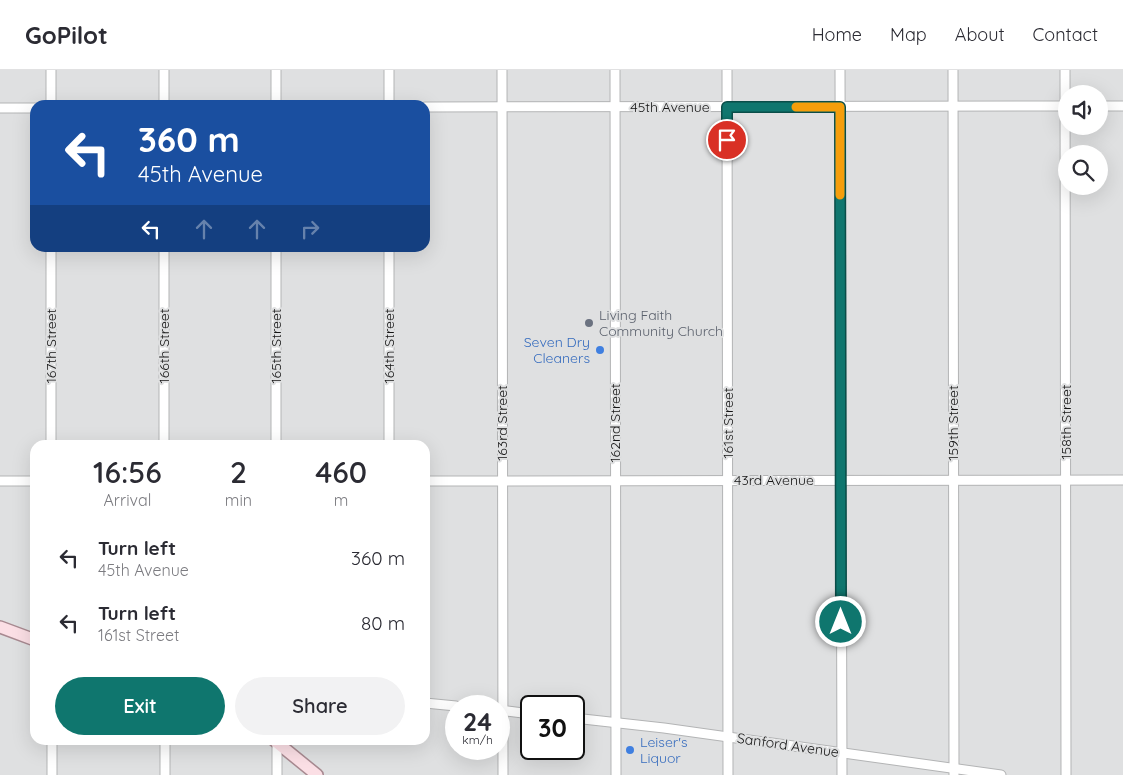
<!DOCTYPE html>
<style>
:root{--surface:#fff;--page:#f2f2f3;--text:#2b2b33;--muted:#7c7c81;--line:#e1e1e2;--accent:#0f766e}
body{margin:0;font-family:Quicksand,sans-serif;background:var(--page);color:var(--text);height:100vh;display:flex;flex-direction:column;font-size:19px;white-space:nowrap}
*{box-sizing:border-box;margin:0}
p{font-size:16px;color:var(--muted)}
.icon{flex:none;width:28px;height:28px;fill:none;stroke:currentColor;stroke-width:2;stroke-linecap:round;stroke-linejoin:round}
.map{position:relative;flex:1;overflow:hidden}
.sheet{position:absolute;left:30px;top:370px;width:400px;height:305px;display:flex;flex-direction:column;background:var(--surface);border-radius:15px;box-shadow:0 5px 20px #0002}
.sheet>*{flex:none}
.banner{position:absolute;left:30px;top:30px;width:400px;height:152px;border-radius:15px;box-shadow:0 5px 20px #0002;background:#1a4fa0;color:#fff;overflow:hidden}
.controls{position:absolute;left:1058px;top:15px;display:grid;gap:10px}
.controls a{display:grid;place-items:center;width:50px;height:50px;border-radius:50%;background:var(--surface);box-shadow:0 5px 20px #0002;font-size:25px}
.speed{position:absolute;left:445px;top:625px;display:flex;gap:10px;font-size:25px;font-weight:700;text-align:center}
.speed>*{display:grid;place-content:center;width:65px;height:65px;border-radius:50%;background:var(--surface);box-shadow:0 5px 20px #0002;line-height:1}
.speed small{font-size:12px;font-weight:400}
.speed .limit{border:2px solid #111;border-radius:8px;background:#fff;color:#111}
.pin{position:absolute;display:grid;place-items:center;width:42px;height:42px;color:#fff;margin:-21px;border:2px solid #fff;border-radius:50%;box-shadow:0 1px 5px #0007}
.me{position:absolute;width:55px;margin:-28px;rotate:0deg;stroke-linejoin:round;filter:drop-shadow(0 0 4px #0008)}
.turn{display:flex;align-items:center;gap:18px;height:105px;padding:0 25px;font-size:22px}
.turn .icon{width:65px;height:65px;stroke-width:2.5}
.turn b{display:block;font-size:35px;line-height:42px}
.lanes{display:flex;align-items:center;height:48px;padding:0 25px;background:#0003;justify-content:center;gap:25px;direction:ltr}
.lanes .off{opacity:.35}
.eta{display:flex;justify-content:space-evenly;align-items:center;height:85px;text-align:center}
.eta b{font-size:30px;font-weight:600;line-height:35px}
.button{display:flex;gap:10px;margin-top:auto;padding:10px 25px}
.button a{flex:1;height:58px;border-radius:30px;background:var(--accent);color:#fff;font-size:20px;font-weight:600;line-height:58px;text-align:center}
.button a+a{background:var(--page);color:var(--text)}
ul{padding:0;list-style:none}
li{display:flex;align-items:center;gap:15px;height:65px;padding:0 25px}
li div{flex:1}
li b{display:block;font-size:19px}
li em{font-style:normal}
header{display:flex;align-items:center;gap:30px;box-sizing:border-box;height:70px;padding:0 25px;background:var(--surface);border-bottom:1px solid var(--line)}
header strong{font-size:24px}
nav{display:flex;gap:28px;margin-inline-start:auto;font-size:18px}
.map>svg:first-child{display:block}
</style>
<header>
<strong>GoPilot</strong>
<nav><a>Home</a><a>Map</a><a>About</a><a>Contact</a></nav>
</header>
<div class="map">
<svg width="1123" height="705" viewBox="0 0 1123 705">
<rect width="100%" height="100%" fill="#dfe0e1"/>
<g fill="none" stroke-linecap="round" stroke-linejoin="round">
<defs>
<g id="minor">
<path d="M51,0v35"/>
<path d="M164,0v35"/>
<path d="M389,0v35"/>
<path d="M502,0l1,705"/>
<path d="M615,0l1,705"/>
<path d="M727,0l1,705"/>
<path d="M840,0l2,705"/>
<path d="M953,0l1,705"/>
<path d="M1065,0l1,705"/>
<path d="M276,35v-35"/>
<path d="M1099,36h24"/>
<path d="M425,37l641,-1"/>
<path d="M0,38h35"/>
<path d="M51,178v197"/>
<path d="M164,178v197"/>
<path d="M276,178v197"/>
<path d="M389,375v-197"/>
<path d="M0,411h35"/>
<path d="M425,411l698,-1"/>
<path d="M425,633l31,3"/>
<path d="M499,640l32,4"/>
<path d="M574,648l90,10 337,47"/>
<path d="M52,670v35"/>
<path d="M277,673v32"/>
<path d="M165,705v-35"/>
</g>
<g id="major">
<path d="M0,557l35,13"/>
<path d="M274,670l43,35"/>
</g>
</defs>
<!-- minor casing -->
<use href="#minor" stroke="#b3b4b5" stroke-width="11"/>
<!-- major casing -->
<use href="#major" stroke="#a88a91" stroke-width="14"/>
<!-- minor -->
<use href="#minor" stroke="#fff" stroke-width="9"/>
<!-- major -->
<use href="#major" stroke="#fbdfe5" stroke-width="11"/>
</g>
<g fill="none" stroke-linecap="round" stroke-linejoin="round">
<defs>
<path id="route" d="M727,70v-33h113l1,515"/>
</defs>
<!-- route casing -->
<use href="#route" stroke="#0a4d48" stroke-width="12"/>
<!-- route -->
<use href="#route" stroke="#0f766e" stroke-width="9"/>
<!-- slow -->
<path stroke="#f59e0b" stroke-width="9" d="M796,37h44v88"/>
</g>
<!-- markers -->
<circle fill="#6b7280" stroke="#dfe0e1" stroke-width="2" cx="589" cy="253" r="5"/>
<g fill="#3f7fe0" stroke="#dfe0e1" stroke-width="2">
<circle cx="600" cy="280" r="5"/>
<circle cx="630" cy="680" r="5"/>
</g>
<g text-anchor="middle" stroke-width="4" stroke-linejoin="round" paint-order="stroke">
<!-- street labels -->
<g font-size="14" fill="#141414" stroke="#dfe0e1">
<text x="670" y="42">45th Avenue</text>
<text transform="translate(51 276) rotate(-90)" y="5">167th Street</text>
<text transform="translate(164 276) rotate(-90)" y="5">166th Street</text>
<text transform="translate(276 276) rotate(-90)" y="5">165th Street</text>
<text transform="translate(389 276) rotate(-90)" y="5">164th Street</text>
<text transform="translate(1066 352) rotate(-90)" y="5">158th Street</text>
<text transform="translate(502 353) rotate(-90)" y="5">163rd Street</text>
<text transform="translate(615 353) rotate(-90)" y="5">162nd Street</text>
<text transform="translate(728 353) rotate(-90)" y="5">161st Street</text>
<text transform="translate(953 353) rotate(-90)" y="5">159th Street</text>
<text x="774" y="415">43rd Avenue</text>
<text transform="translate(788 675) rotate(8)" y="5">Sanford Avenue</text>
</g>
<!-- worship labels -->
<g font-size="14" fill="#5b616d" stroke="#dfe0e1" text-anchor="start">
<text x="599" y="250">Living Faith<tspan x="599" dy="16">Community Church</tspan></text>
</g>
<!-- shop labels -->
<g font-size="14" fill="#366cbe" stroke="#dfe0e1" text-anchor="end">
<text x="590" y="277">Seven Dry<tspan x="590" dy="16">Cleaners</tspan></text>
<text x="640" y="677" text-anchor="start">Leiser's<tspan x="640" dy="16">Liquor</tspan></text>
</g>
</g>
</svg>
<div class="controls">
<a><svg class="icon" aria-label="sound" viewBox="0 0 24 24"><path d="M4 9h4l5-4v14l-5-4H4zM17 9q2 3 0 6"/></svg></a>
<a><svg class="icon" aria-label="search" viewBox="0 0 24 24"><circle cx="10" cy="10" r="6"/><path d="M15 15l6 6"/></svg></a>
</div>
<div class="speed"><div>24<small>km/h</small></div><div class="limit">30</div></div>
<div class="pin" style="left:727px;top:70px;background:#d93025"><svg class="icon" aria-label="arrive" viewBox="0 0 24 24"><path d="M6 21V4h12l-3 4 3 4H6"/></svg></div>
<svg class="me" style="left:841px;top:552px" viewBox="-20 -20 40 40"><circle r="17" fill="#0f766e" stroke="#fff" stroke-width="3"/><path d="M0-11L8 9 0 5-8 9z" fill="#fff"/></svg>
<div class="banner">
<div class="turn"><svg class="icon" aria-label="left" viewBox="0 0 24 24"><path d="M17 20v-9H6M10 6l-5 5 5 5"/></svg><div><b>360 m</b>45th Avenue</div></div>
<div class="lanes"><svg class="icon" aria-label="left" viewBox="0 0 24 24"><path d="M17 20v-9H6M10 6l-5 5 5 5"/></svg><svg class="icon off" aria-label="ahead" viewBox="0 0 24 24"><path d="M12 20V5M6 11l6-6 6 6"/></svg><svg class="icon off" aria-label="ahead" viewBox="0 0 24 24"><path d="M12 20V5M6 11l6-6 6 6"/></svg><svg class="icon off" aria-label="right" viewBox="0 0 24 24"><path d="M7 20v-9h11M14 6l5 5-5 5"/></svg></div>
</div>
<section class="sheet">
<div class="eta">
<div><b>16:56</b><p>Arrival</p></div>
<div><b>2</b><p>min</p></div>
<div><b>460</b><p>m</p></div>
</div>
<ul>
<li><svg class="icon" aria-label="left" viewBox="0 0 24 24"><path d="M17 20v-9H6M10 6l-5 5 5 5"/></svg><div><b>Turn left</b><p>45th Avenue</p></div><em>360 m</em></li>
<li><svg class="icon" aria-label="left" viewBox="0 0 24 24"><path d="M17 20v-9H6M10 6l-5 5 5 5"/></svg><div><b>Turn left</b><p>161st Street</p></div><em>80 m</em></li>
</ul>
<div class="button"><a>Exit</a><a>Share</a></div>
</section>
</div>
